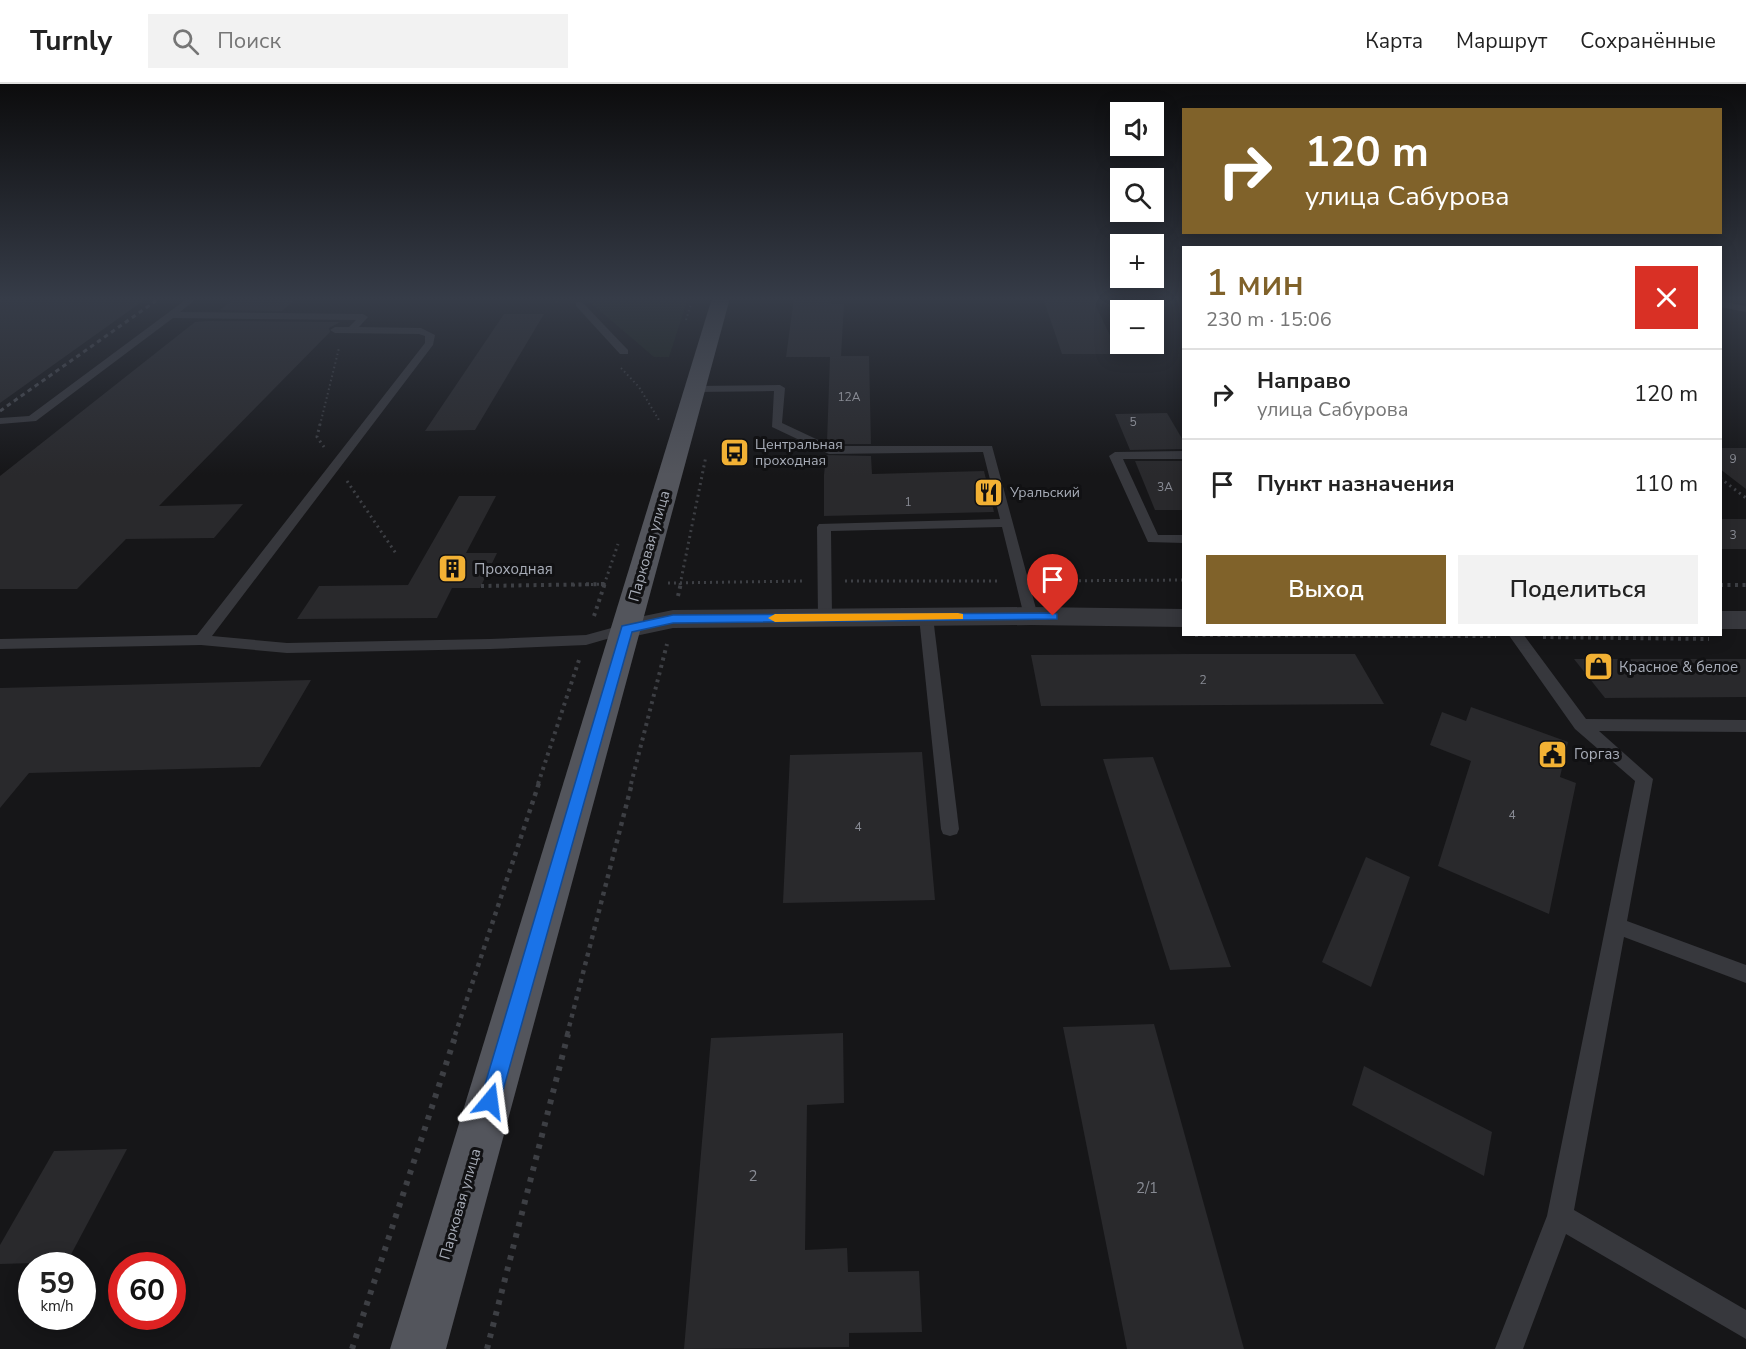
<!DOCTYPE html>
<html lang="ru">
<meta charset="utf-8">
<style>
:root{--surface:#fff;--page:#f2f2f2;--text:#222;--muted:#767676;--line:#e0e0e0;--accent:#80622a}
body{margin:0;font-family:"Nunito Sans",sans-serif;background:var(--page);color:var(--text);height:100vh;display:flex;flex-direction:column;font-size:22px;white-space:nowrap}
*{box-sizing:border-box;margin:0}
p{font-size:20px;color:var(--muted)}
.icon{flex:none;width:33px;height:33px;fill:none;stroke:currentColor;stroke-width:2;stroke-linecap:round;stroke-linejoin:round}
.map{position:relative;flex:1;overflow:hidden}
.panel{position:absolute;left:1182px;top:162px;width:540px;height:390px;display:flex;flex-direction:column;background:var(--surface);border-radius:0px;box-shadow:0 3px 15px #0003}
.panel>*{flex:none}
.top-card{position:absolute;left:1182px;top:24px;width:540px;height:126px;border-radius:0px;box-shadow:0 3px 15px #0003;background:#80622a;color:#fff;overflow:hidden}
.controls{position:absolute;left:1110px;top:18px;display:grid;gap:12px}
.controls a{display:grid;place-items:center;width:54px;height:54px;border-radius:0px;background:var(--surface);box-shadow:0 3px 15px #0003;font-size:30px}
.speed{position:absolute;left:18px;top:1168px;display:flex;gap:12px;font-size:30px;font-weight:700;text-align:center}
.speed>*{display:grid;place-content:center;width:78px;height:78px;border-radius:50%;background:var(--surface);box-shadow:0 3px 15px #0003;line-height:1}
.speed small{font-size:15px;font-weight:400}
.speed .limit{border:9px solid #d22;background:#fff;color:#111}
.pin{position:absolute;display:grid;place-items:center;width:51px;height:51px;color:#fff;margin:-62px -26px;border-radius:50% 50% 50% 0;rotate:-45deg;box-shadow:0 0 6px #0007}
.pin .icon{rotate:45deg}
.me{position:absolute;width:66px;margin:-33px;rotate:16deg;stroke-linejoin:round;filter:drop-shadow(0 0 4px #0008)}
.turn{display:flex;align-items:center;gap:21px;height:126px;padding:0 24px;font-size:27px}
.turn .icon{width:78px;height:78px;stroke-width:2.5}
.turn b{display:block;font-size:42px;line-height:51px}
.round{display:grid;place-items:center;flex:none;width:63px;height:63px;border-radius:0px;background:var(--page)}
.headline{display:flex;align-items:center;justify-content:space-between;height:102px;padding:0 24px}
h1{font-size:36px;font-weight:600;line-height:45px;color:var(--accent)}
.cta{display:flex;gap:12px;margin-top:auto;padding:12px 24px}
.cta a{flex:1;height:69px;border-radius:0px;background:var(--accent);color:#fff;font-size:24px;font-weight:600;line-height:69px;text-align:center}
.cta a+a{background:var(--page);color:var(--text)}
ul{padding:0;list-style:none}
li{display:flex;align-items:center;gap:18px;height:90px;padding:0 24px;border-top:2px solid var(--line)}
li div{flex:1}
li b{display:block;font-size:22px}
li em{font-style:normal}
header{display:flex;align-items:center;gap:36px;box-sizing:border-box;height:84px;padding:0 30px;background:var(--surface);border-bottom:2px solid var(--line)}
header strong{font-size:28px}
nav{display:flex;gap:33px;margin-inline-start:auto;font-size:21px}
.search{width:420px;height:54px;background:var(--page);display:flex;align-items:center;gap:15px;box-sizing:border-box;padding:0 21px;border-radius:0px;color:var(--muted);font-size:22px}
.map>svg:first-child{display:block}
</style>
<header>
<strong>Turnly</strong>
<div class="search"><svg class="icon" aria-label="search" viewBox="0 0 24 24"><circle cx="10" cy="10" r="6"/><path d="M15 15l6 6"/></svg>Поиск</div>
<nav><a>Карта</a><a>Маршрут</a><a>Сохранённые</a></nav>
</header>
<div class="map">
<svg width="1746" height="1265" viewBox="0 0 1746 1265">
<rect width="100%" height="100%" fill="#161618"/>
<!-- green -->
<path fill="#1c231d" d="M585,214h103l-19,59h-15z"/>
<!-- building -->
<g fill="#29292c">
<path d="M0,214h147l-147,105z"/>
<path d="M235,214h62l-15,13 -62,-1z"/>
<path d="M794,214h37v6h13l-3,52h28l2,88h-40l-4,-2 3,-85h-44z"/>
<path d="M1043,214h49l27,56h-57z"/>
<path d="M504,230h40l-69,116 -50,1z"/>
<path d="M207,237l133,1 -11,6 1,4 -171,174 84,-2 -29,34 -88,1 -49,50h-77v-113l195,-154z"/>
<path d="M1167,329l17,29v7l-54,1 -15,-36z"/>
<path d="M1720,364h26v41l-26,-20z"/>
<path d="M826,371l45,1 1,18 112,-3 10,41 -170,4v-41z"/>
<path d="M1135,377h49v49h-29z"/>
<path d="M459,412h37l-30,57h31l-17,35h-28l-15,30 -140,1 22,-33 89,-1z"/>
<rect x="1720" y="435" width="26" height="30"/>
<path d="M1193,570h162l29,50 -343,2 -10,-51z"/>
<path d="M1574,575h172v38l-141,1z"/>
<path d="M311,596l-51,87 -231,6 -29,35v-120z"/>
<path d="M1471,623l97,35 -8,35 16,6 -27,131 -111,-48 33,-105 -41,-16 12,-33 24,9z"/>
<path d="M922,668l13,148 -152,3 7,-148z"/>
<path d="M1153,673l78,210 -61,3 -67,-211z"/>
<path d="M1366,773l44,20 -39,110 -49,-25z"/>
<path d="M1154,940l90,325h-117l-64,-322z"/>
<path d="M843,949l1,70 -37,2 -2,145 42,-2 1,24 71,-1 3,61 -73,1v14l-165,2 27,-311z"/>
<path d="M1364,982l128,66 -8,44 -132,-71z"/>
<path d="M127,1065l-60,113 -67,2v-19l54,-94z"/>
</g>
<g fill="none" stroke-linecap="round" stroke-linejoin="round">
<!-- path-far4 -->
<g stroke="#3d3f44" stroke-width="2" stroke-dasharray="1.5 3" stroke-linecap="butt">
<path d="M553,214l6,7"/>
<path d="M686,236l5,-16"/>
<path d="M621,284l18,19 20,33"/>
<path d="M320,341l19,-77"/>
</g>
<!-- path-far3 -->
<g stroke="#3d3f44" stroke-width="3" stroke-dasharray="2 4" stroke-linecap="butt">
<path d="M320,340l-3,13 7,10"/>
<path d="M1720,394l26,20"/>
<path d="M347,397l50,74"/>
<path d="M845,497h154"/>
<path d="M1043,497l141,-1"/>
<path d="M668,499l136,-2"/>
<path d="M573,501l33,-1"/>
<path d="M604,501l14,-41"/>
<path d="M680,501l26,-129"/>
</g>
<!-- path-far2 -->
<g stroke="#3d3f44" stroke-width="4" stroke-dasharray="3 4.5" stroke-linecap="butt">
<path d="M1720,501h26"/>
<path d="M481,502l125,-2"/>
<path d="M678,512l3,-13"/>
<path d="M594,532l11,-33"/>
<path d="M1195,551l301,1"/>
<path d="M1543,553l166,2"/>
<path d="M538,700l41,-124"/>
<path d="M631,700l36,-140"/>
</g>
<!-- path-far1 -->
<g stroke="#3d3f44" stroke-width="4.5" stroke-dasharray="4 5" stroke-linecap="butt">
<path d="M455,951l84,-252"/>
<path d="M567,951l65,-252"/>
</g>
<!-- path -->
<g stroke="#3d3f44" stroke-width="6" stroke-dasharray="4.5 7" stroke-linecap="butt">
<path d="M352,1265l104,-315"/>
<path d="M487,1265l81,-315"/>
</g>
<!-- lane -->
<g fill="#37383d" fill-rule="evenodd">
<path d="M188,214h9l-17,14 183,2 5,3 -9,10 62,1 14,7 -2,10 -221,291 75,7 203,-4 96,-4 40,-11 5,2 2,3 -2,3 -45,13 -96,4 -203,4 -86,-8 -201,4v-10l197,-4 228,-292v-7l-6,-2 -84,-1 -5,-3 5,-3h14l7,-7 -183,-2 -137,103 -36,3v-6l29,-2z"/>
<path d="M1720,217l26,5v6l-26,-5z"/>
<path d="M576,218h6l46,48v4h-8l-44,-48z"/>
<path d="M780,301l5,3 -3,35 49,23h161l46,170 -2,3h-10l-2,-3 -22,-89 -171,4 1,86 -2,3h-10l-2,-3 -1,-90 2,-3 181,-5 -17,-67 -154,2 -57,-27 2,-36 -80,1 -5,-3 5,-3z"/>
<path d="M1184,367v8h-61l35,76h26v8l-36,-1 -39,-86 6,-4z"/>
<path d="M926,528l7,5 26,212 -2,5 -7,2 -7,-2 -2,-5 -22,-212z"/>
<path d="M1508,550h15l63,85 160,1v12l-147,-1 54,48 -26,142 119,44v18l-122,-46 -50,273 172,100v29l-180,-105 -43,115h-28l52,-133 88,-435 -60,-52z"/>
</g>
<!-- street -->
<g fill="#37383d" fill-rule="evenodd">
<path d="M1031,523l153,2v18l-153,-2 -358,3 -47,10 -11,-2 -4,-7 4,-7 58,-12z"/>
<rect x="1720" y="527" width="26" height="18"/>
</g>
<!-- primary -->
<path fill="#53555c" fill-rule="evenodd" d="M712,214h18l-284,1051h-56z"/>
<!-- rail -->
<path stroke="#4a4c52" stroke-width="3" stroke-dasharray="4.5 4" stroke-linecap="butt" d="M0,327l157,-111"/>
</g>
<!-- sky -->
<linearGradient id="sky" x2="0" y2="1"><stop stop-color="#0c0c0d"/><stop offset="0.55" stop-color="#363c48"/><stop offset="1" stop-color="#363c48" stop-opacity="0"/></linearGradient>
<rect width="1746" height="391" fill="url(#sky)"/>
<!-- route -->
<path fill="#1a73e8" stroke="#114b97" stroke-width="1.5" d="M1053,529l4,1v5l-384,4 -41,9 -132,469 -3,7 -7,3 -7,-3 -3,-7 142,-475 51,-11z"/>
<!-- slow -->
<path fill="#f59e0b" d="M958,529l5,1v5l-188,3 -7,-4 7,-4z"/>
<!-- icons -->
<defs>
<symbol id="bus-square" viewBox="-11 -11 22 22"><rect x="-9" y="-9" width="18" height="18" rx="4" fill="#f2b134" stroke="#111113"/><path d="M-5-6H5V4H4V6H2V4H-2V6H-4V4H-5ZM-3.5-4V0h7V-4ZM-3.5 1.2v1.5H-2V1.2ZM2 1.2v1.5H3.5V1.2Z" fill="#111"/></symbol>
<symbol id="restaurant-square" viewBox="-11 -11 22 22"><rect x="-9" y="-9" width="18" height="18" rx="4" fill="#f2b134" stroke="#111113"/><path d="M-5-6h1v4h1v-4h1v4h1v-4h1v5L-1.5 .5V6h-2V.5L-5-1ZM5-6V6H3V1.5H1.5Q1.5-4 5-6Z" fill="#111"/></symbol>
<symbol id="building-square" viewBox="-11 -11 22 22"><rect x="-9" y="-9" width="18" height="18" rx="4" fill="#f2b134" stroke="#111113"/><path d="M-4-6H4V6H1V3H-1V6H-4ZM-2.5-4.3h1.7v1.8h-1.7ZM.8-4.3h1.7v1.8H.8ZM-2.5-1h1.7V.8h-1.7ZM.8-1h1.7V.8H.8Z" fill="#111"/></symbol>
<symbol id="shop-square" viewBox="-11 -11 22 22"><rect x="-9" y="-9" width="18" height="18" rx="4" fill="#f2b134" stroke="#111113"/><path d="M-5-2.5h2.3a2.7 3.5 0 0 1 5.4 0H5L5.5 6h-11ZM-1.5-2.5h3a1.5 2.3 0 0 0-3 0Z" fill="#111"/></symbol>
<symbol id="civic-square" viewBox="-11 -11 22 22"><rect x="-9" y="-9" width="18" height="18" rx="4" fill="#f2b134" stroke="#111113"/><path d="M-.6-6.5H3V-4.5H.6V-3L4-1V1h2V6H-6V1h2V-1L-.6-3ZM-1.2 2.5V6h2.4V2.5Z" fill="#111"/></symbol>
</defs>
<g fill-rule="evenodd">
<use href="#bus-square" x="718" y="352" width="33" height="33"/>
<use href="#restaurant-square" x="972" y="392" width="33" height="33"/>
<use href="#building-square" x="436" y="468" width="33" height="33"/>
<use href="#shop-square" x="1582" y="566" width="33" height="33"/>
<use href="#civic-square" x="1536" y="654" width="33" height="33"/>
</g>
<g text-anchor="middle" stroke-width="6" stroke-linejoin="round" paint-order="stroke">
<!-- number labels -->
<g font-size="12" fill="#888b94">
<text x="849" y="317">12А</text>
<text x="1133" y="342">5</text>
<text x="1733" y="379">9</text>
<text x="1165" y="407">3А</text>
<text x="908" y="422">1</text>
<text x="1733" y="455">3</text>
<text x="1203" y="600">2</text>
<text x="1512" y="735">4</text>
<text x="858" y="747">4</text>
</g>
<!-- far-poi labels -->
<g font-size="14" fill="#a8adb8" stroke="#111113" text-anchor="start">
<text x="755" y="365">Центральная<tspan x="755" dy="16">проходная</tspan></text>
<text x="1010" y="413">Уральский</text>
</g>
<!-- street labels -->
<g font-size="15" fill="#a8adb8" stroke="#111113">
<text transform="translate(649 462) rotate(-74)" y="5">Парковая улица</text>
<text transform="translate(460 1120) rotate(-74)" y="5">Парковая улица</text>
</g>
<!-- poi labels -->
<g font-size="15" fill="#a8adb8" stroke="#111113" text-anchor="start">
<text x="474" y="490">Проходная</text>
<text x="1619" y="588">Красное &amp; белое</text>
<text x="1574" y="675">Горгаз</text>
</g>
<!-- near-number labels -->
<g font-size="15" fill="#888b94">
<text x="753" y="1097">2</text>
<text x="1147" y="1109">2/1</text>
</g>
</g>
</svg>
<div class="controls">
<a><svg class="icon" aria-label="sound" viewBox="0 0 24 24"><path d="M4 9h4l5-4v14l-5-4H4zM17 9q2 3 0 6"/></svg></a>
<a><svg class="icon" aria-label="search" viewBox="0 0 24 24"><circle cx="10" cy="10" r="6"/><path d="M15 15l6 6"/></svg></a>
<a>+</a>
<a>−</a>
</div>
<div class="speed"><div>59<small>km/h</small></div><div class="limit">60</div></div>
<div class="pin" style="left:1053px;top:532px;background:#d93025"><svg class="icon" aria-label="arrive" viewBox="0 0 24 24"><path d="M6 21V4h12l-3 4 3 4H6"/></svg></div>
<svg class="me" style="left:490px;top:1017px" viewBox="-20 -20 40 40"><path d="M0-17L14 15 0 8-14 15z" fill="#1a73e8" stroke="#fff" stroke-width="4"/></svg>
<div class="top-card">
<div class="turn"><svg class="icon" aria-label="right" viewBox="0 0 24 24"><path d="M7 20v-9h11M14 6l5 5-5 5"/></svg><div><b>120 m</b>улица Сабурова</div></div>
</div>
<section class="panel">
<div class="headline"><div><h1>1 мин</h1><p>230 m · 15:06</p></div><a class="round" style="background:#d93025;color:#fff"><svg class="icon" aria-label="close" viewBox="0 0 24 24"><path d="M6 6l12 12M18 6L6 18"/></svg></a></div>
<ul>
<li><svg class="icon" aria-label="right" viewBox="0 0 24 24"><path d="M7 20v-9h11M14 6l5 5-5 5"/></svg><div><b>Направо</b><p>улица Сабурова</p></div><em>120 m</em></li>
<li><svg class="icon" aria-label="arrive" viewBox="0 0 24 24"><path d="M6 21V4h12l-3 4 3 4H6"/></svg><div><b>Пункт назначения</b></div><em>110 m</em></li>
</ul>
<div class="cta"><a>Выход</a><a>Поделиться</a></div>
</section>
</div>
